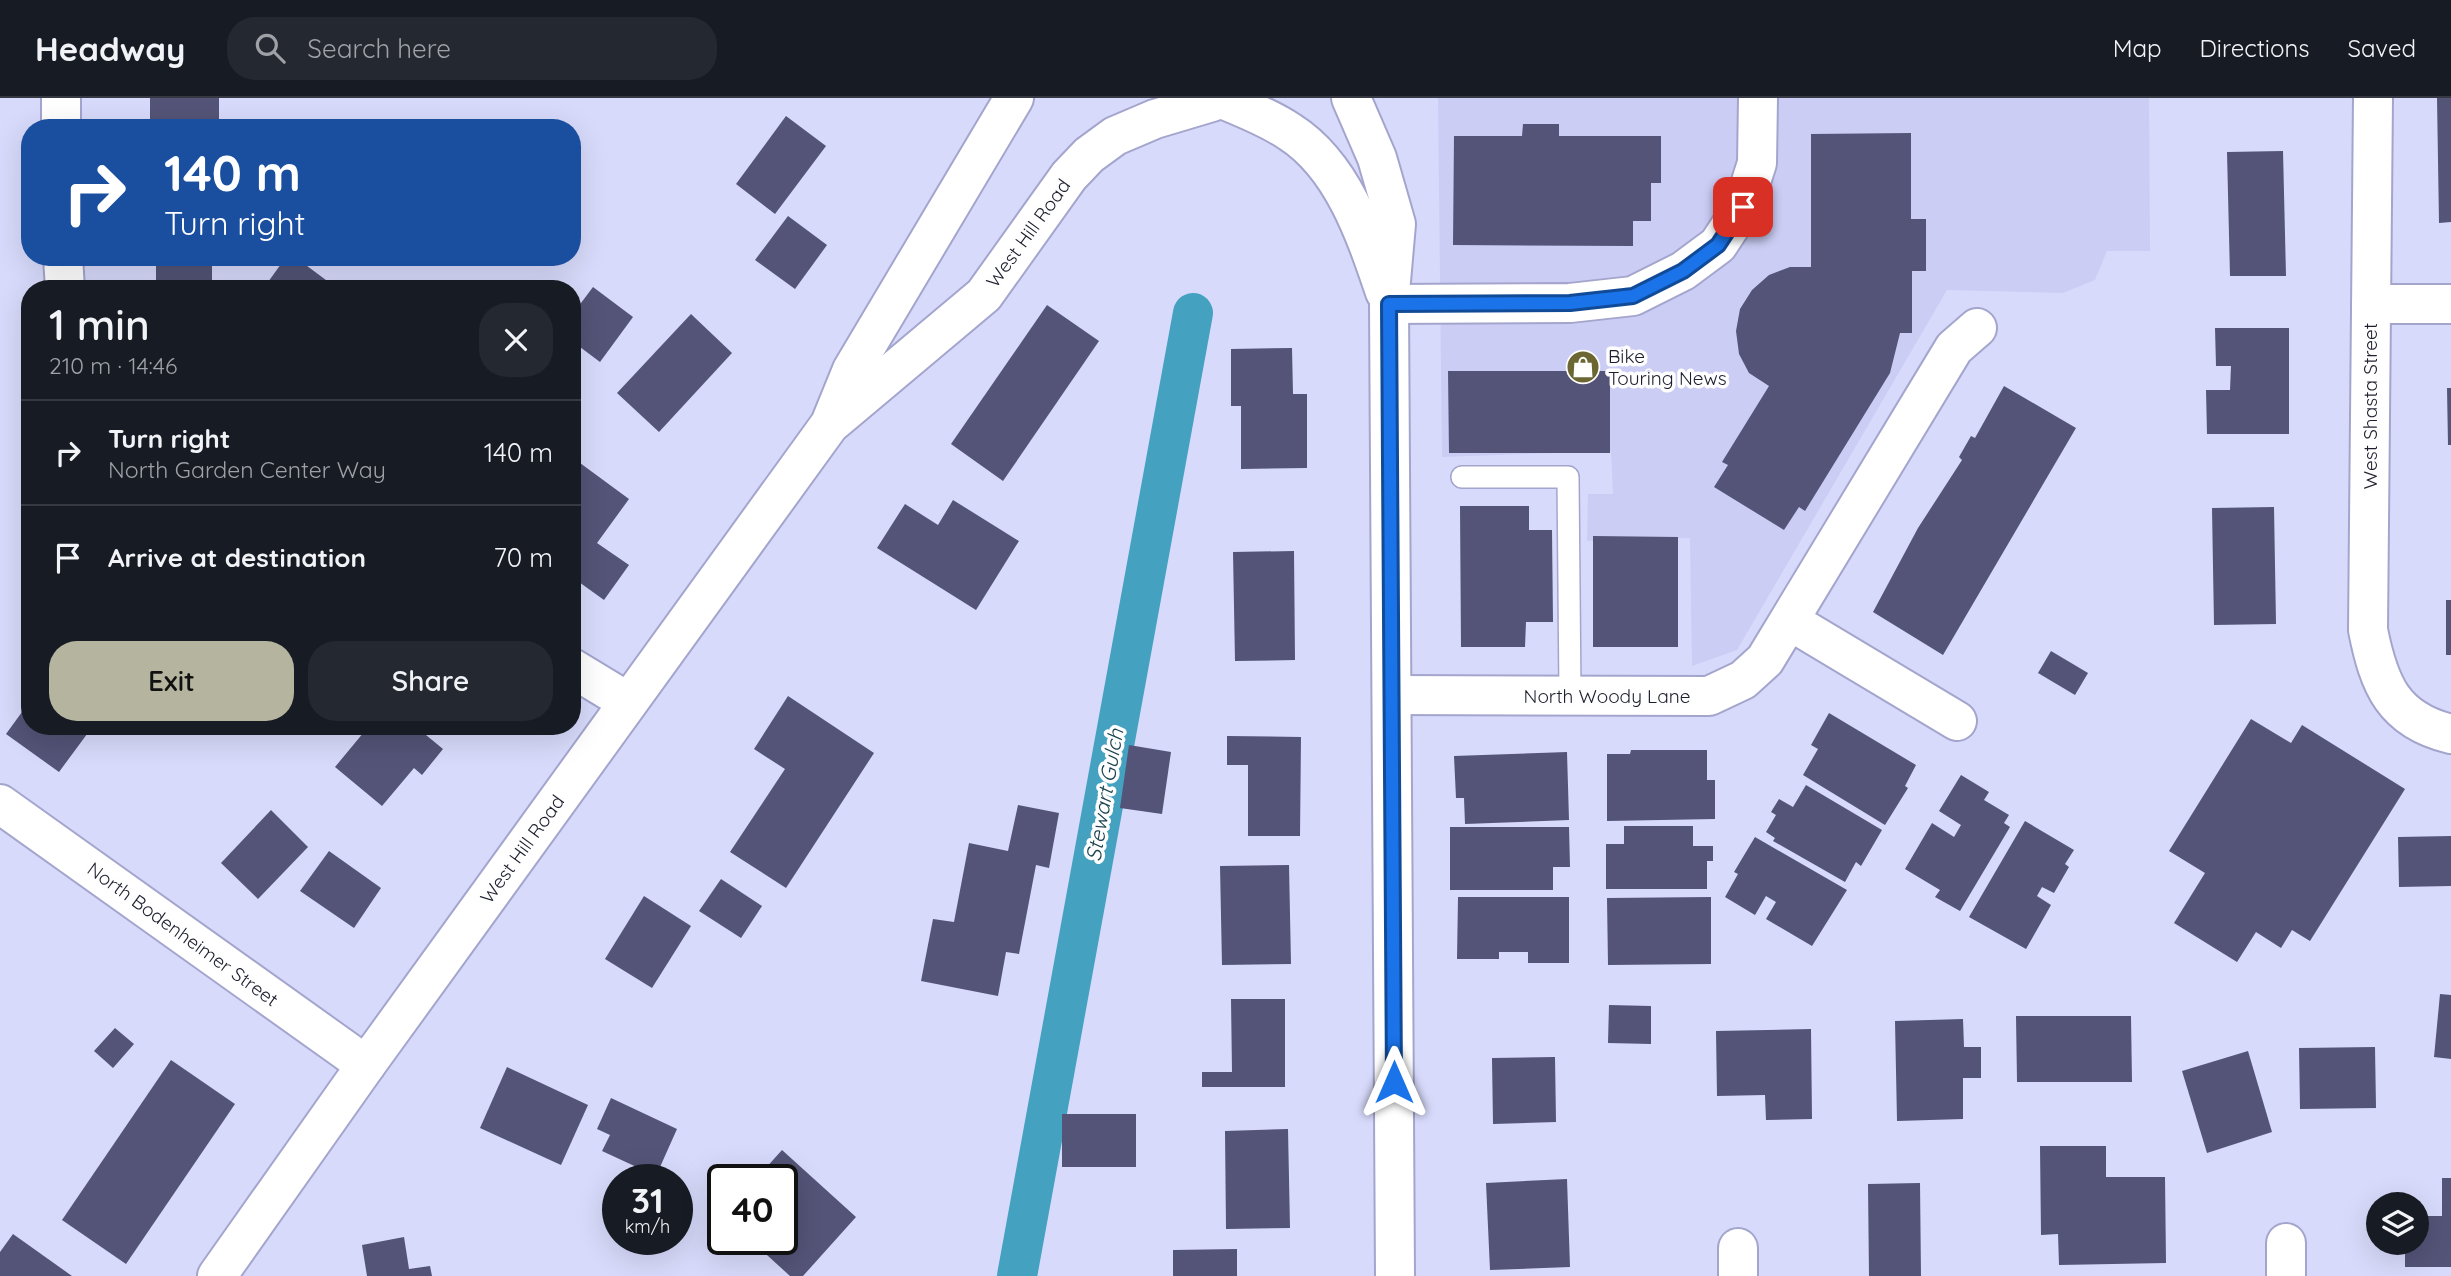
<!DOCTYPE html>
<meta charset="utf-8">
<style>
:root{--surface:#171b24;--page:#242831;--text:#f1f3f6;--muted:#9ea1a6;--line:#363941;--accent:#b5b49e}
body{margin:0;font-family:Quicksand,sans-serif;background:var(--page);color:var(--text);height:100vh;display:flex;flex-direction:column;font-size:26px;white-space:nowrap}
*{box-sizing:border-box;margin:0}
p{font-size:23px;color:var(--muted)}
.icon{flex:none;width:38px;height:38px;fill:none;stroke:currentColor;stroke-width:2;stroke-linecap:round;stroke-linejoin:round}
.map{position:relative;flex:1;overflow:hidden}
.details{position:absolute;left:21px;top:182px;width:560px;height:455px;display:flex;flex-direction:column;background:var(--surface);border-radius:28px;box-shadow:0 7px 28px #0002}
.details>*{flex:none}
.guide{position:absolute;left:21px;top:21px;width:560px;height:147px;border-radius:28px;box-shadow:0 7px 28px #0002;background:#1a4fa0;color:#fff;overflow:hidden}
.tools{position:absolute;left:2366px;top:1094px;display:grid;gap:14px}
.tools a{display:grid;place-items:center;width:63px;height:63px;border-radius:50%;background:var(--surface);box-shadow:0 7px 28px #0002;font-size:35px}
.speed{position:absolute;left:602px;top:1066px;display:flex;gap:14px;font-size:35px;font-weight:700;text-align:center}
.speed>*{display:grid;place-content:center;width:91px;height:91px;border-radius:50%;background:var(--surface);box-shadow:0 7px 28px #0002;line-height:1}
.speed small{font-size:18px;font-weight:400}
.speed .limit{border:4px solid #111;border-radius:10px;background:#fff;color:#111}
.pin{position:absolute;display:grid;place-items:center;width:60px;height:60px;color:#fff;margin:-30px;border-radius:14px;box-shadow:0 4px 10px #0006}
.me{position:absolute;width:77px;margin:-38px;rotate:0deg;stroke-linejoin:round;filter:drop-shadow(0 0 5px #0008)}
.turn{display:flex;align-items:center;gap:24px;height:147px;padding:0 28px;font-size:32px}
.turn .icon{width:91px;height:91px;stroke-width:2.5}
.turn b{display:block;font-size:49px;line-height:60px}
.round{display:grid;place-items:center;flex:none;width:74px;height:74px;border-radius:28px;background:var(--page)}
.head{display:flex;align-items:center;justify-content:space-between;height:119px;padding:0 28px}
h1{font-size:42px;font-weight:600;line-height:52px}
.action{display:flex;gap:14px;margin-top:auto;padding:14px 28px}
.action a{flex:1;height:80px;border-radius:28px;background:var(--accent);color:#111;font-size:28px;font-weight:600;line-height:80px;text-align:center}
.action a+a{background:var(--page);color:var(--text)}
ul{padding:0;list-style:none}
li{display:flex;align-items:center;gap:21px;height:105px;padding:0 28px;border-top:2px solid var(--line)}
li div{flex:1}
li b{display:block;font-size:26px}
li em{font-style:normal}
header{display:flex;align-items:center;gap:42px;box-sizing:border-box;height:98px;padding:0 35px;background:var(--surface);border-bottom:2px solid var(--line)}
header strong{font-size:33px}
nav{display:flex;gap:38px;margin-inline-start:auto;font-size:24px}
.search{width:490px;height:63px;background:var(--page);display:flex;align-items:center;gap:18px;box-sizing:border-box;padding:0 24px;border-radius:28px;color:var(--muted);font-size:26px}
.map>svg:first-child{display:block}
</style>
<header>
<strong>Headway</strong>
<div class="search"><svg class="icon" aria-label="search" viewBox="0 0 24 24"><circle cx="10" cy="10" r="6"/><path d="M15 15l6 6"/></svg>Search here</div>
<nav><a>Map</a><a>Directions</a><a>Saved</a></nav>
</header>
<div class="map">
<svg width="2451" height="1178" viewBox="0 0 2451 1178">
<rect width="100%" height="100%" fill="#d8dafb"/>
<!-- built -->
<path fill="#cbcdf4" d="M1438,0h711l1,153h-43l-12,29 -32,13 -116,-3 -210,360 -45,16 -2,-128 -103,3 1,-47h25l-2,-43 -169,6z"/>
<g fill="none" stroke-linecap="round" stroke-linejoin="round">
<!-- canal -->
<path stroke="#44a1c0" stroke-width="40" d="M1017,1178l176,-963"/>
</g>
<!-- building -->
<g fill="#535477">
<rect x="150" y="0" width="69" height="30"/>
<path d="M2437,0h14v124l-12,1z"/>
<path d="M786,18l40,30 -51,68 -39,-30z"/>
<path d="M1523,26h36v12h102v47h-10v38h-18v25l-180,-1 1,-109h68z"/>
<path d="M1911,35v86h15v52h-14v62h-12l-10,40 -85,138 -6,-4 -15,23 -70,-43 14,-22 -6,-3 47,-76 -20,-13 -10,-19 -3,-23 4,-22 12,-19 17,-15 21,-8h21v-133z"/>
<path d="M2283,53l3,125h-56l-3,-124z"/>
<path d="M788,118l39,29 -32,44 -40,-29z"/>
<rect x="156" y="159" width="56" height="32"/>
<path d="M286,159h9l43,32h-75z"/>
<path d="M593,189l40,30 -33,45 -28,-21v-26z"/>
<path d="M1047,207l52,36 -96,140 -52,-37z"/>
<path d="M691,216l41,39 -73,79 -42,-39z"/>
<path d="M2215,230h74v106h-82l-1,-44h24l1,-24h-15z"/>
<path d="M1292,250l1,46h14v74l-66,1v-63h-10v-57z"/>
<path d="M1448,273h162v82h-161z"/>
<path d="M2004,288l72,42 -133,227 -70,-43 45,-84 44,-68 -3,-3 12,-21 4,2z"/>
<path d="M2447,290h4v57h-3z"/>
<path d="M580,365l49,36 -32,44 32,22 -25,35 -32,-23v-104z"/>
<path d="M953,402l66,41 -43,69 -99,-62 28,-44 33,21z"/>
<path d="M1460,408h69v24h23l1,92h-27l-1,25h-64z"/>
<path d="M2274,409l2,117 -62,1 -2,-117z"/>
<path d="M1593,438l85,1v110h-85z"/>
<path d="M1294,453l1,109 -60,1 -2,-109z"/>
<rect x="2446" y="502" width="5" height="55"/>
<path d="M2051,553l37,22 -13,22 -37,-22z"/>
<path d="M788,598l86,57 -88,135 -56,-36 55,-83 -31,-20z"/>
<path d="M30,603v25h63l-34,46 -53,-38z"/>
<path d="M1829,615l87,52 -11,21 3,2 -23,37 -82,-50 15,-26 -7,-4z"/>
<path d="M2251,621l40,24 11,-18 103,64 -95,152 -18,-11 -11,18 -25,-16 -19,30 -63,-39 31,-50 -36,-22z"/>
<path d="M369,628h46l28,23 -21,26 -8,-7 -32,38 -47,-39z"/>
<path d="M1227,638l74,1 -1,99h-52v-71h-21z"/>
<path d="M1129,647l42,7 -9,62 -42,-6z"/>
<path d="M1631,652h76v30h8v39l-108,2v-67h23z"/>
<path d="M1567,654l2,68 -104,4 -1,-26h-8l-2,-42z"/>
<path d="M1961,677l28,17 -5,8 25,15 -5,8 6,4 -50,84 -25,-14 5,-7 -35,-21 27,-46 22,14 7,-12 -22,-14z"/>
<path d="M1806,687l76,45 -21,36 -5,-4 -11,20 -72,-41 2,-3 -9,-6 10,-17 -5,-3 8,-13 14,8z"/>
<path d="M1018,707l41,8 -10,55 -13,-3 -17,89 -13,-2 -8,44 -77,-15 12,-62 21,3 15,-79 39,8z"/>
<path d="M271,712l37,37 -50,52 -37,-36z"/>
<path d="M2025,723l49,29 -9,14 4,3 -15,26 -12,-6 -5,9 14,9 -25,44 -57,-32z"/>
<path d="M1624,728h69v20h20v15h-6v28h-101v-45h18z"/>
<path d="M1450,729h119l1,40h-17v23h-103z"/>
<path d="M2451,738v50l-52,1 -1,-50z"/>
<path d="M1755,739l92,53 -35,56 -46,-27 10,-17 -10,-6 -11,19 -30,-18 13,-23 -4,-2z"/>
<path d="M329,753l52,37 -27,40 -54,-37z"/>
<path d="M1289,767l2,99 -69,1 -2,-99z"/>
<path d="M721,781l41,27 -21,32 -42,-27z"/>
<path d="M644,798l47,30 -39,62 -47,-29z"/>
<path d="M1458,799h111v66h-41v-11h-29v7h-42z"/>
<path d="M1711,799v67l-103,1 -1,-67z"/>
<path d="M2440,896l11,1v64l-17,-2z"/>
<path d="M1231,901h54v88h-83v-15h30z"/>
<path d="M1609,907l42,1v38l-43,-1z"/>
<path d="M2016,918h115l1,66h-115z"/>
<path d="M1963,921l1,28h17v31h-18v41l-66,2 -2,-100z"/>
<path d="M115,930l19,16 -21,24 -19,-17z"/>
<path d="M1811,931l1,90 -46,1 -1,-25 -48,1 -1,-65z"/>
<path d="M2375,949l1,61 -76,1 -1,-61z"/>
<path d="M2248,953l24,81 -65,21 -25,-82z"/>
<path d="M1555,959l1,65 -63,2 -1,-66z"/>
<path d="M171,962l64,44 -109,160 -64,-44z"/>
<path d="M507,969l81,38 -27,60 -81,-37z"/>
<path d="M611,1000l66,31 -21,47 -54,-25 8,-16 -13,-6z"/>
<rect x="1062" y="1016" width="74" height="53"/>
<path d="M1288,1031l2,99 -64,1 -1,-98z"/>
<path d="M2040,1048h66v31h59l1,86 -107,2 -1,-31 -17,1z"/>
<path d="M782,1052l74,67 -53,59h-13l-33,-30 7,-7h18v-59h-27z"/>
<path d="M2442,1080h9v89h-46v-25h12v-26h25z"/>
<path d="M1567,1081l3,88 -80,3 -4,-87z"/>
<path d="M1920,1085l1,93h-52l-1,-92z"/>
<path d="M13,1136l59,42h-72v-24z"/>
<path d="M404,1139l5,32 21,-3 2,10h-65l-5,-31z"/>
<path d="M1237,1151v27h-64v-26z"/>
</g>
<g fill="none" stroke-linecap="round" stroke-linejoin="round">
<defs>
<path id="lane" d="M1462,379h106l2,218"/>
<g id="street">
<path d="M2373,0l-5,532c11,55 25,90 83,104"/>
<path d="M61,30v-30"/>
<path d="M63,159l2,32"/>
<path d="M1389,206l181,-1 63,-7 50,-25 35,-26 25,-38 14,-44 1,-65"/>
<path d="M2371,206h80"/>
<path d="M1790,523l167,100"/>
<path d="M572,570l56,34"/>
<path d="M1392,597l317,1 34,-16 22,-20 189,-312 23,-20"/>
<path d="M0,706l366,261"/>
<path d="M1738,1150v28"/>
<path d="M2286,1178v-33"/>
</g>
<g id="secondary">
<path d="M1351,0l26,60 19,66 -7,80 6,972"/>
<path d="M1227,3c21,9 44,18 63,31 53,34 76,104 95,160"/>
<path d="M834,323l150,-126 85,-119 20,-21 26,-19 40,-17 57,-17"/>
<path d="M217,1178l149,-211 464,-641 22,-54 162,-272"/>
</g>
</defs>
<!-- lane casing -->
<use href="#lane" stroke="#a4a5cd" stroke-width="24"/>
<!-- street casing -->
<use href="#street" stroke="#a4a5cd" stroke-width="42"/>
<!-- secondary casing -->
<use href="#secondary" stroke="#a4a5cd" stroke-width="42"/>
<!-- lane -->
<use href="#lane" stroke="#fff" stroke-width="21"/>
<!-- street -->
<use href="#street" stroke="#fff" stroke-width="38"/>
<!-- secondary -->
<use href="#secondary" stroke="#fff" stroke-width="38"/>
</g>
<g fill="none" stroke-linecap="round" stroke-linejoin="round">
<defs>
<path id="route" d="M1394,984l-5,-778 181,-1 63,-7 50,-25 35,-26 25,-38"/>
</defs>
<!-- route casing -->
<use href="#route" stroke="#114b97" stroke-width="18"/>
<!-- route -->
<use href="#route" stroke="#1a73e8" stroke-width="12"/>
</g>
<!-- icons -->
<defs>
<symbol id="shop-disc" viewBox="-11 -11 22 22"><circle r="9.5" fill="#6b6632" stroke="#fefefe"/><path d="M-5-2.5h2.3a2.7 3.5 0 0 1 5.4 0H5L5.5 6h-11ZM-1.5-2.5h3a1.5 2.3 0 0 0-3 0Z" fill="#fff"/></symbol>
</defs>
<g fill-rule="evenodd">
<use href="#shop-disc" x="1564" y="250" width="38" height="38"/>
</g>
<g text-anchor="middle" stroke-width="7" stroke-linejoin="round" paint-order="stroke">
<!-- street labels -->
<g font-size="19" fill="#1d1e2d" stroke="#fefefe">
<text transform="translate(1028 135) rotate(-54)" y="7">West Hill Road</text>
<text transform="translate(2370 308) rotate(-90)" y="7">West Shasta Street</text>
<text x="1607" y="605">North Woody Lane</text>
<text transform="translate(522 751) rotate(-54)" y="7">West Hill Road</text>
<text transform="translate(183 836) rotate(36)" y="7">North Bodenheimer Street</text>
</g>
<!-- poi labels -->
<g font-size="19" fill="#1d1e2d" stroke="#fefefe" text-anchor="start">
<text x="1608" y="265">Bike<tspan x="1608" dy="22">Touring News</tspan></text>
</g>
<!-- water labels -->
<g font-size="21" font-style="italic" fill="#18414f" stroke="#fefefe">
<text transform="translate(1105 697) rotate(-80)" y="7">Stewart Gulch</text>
</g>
</g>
</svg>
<div class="tools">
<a><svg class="icon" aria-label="layers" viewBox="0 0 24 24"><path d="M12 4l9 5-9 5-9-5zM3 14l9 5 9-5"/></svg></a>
</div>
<div class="speed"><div>31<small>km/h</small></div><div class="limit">40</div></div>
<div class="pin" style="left:1743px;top:109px;background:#d93025"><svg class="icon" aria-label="arrive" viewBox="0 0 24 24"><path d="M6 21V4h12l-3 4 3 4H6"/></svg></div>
<svg class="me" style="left:1394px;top:984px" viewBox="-20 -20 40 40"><path d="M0-17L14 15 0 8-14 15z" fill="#1a73e8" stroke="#fff" stroke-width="4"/></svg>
<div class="guide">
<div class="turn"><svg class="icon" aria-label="right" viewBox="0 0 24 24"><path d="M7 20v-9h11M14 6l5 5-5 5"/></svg><div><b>140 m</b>Turn right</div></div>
</div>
<section class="details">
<div class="head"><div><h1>1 min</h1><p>210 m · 14:46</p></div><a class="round"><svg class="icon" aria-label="close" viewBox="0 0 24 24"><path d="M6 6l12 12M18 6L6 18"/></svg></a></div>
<ul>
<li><svg class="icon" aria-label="right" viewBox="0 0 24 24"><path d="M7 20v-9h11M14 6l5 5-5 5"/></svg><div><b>Turn right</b><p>North Garden Center Way</p></div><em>140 m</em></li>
<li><svg class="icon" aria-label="arrive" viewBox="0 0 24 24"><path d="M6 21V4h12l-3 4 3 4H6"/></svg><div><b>Arrive at destination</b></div><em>70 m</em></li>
</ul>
<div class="action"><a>Exit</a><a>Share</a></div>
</section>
</div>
